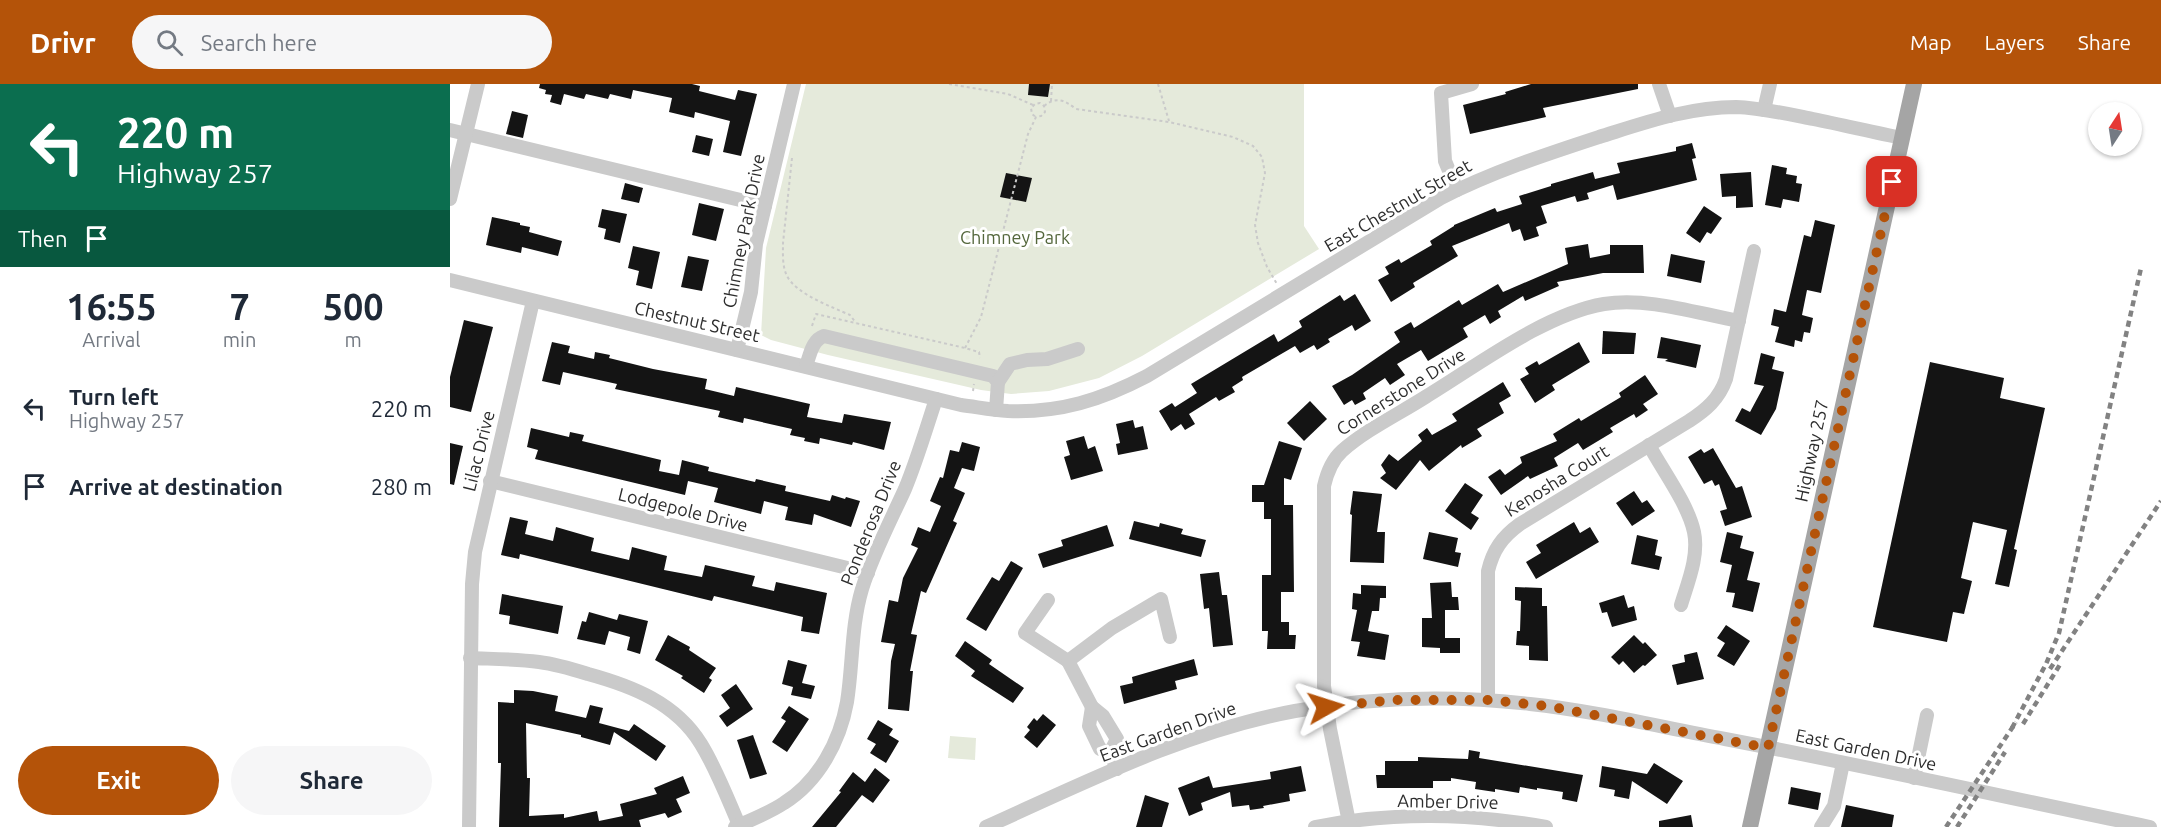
<!DOCTYPE html>
<style>
:root{--surface:#fff;--page:#f6f6f7;--text:#1f2937;--muted:#747a83;--accent:#b45309}
body{margin:0;font-family:Ubuntu,sans-serif;background:var(--page);color:var(--text);height:100vh;display:flex;flex-direction:column;font-size:22px;white-space:nowrap}
*{box-sizing:border-box;margin:0}
p{font-size:20px;color:var(--muted)}
.icon{flex:none;width:33px;height:33px;fill:none;stroke:currentColor;stroke-width:2;stroke-linecap:round;stroke-linejoin:round}
.map{position:relative;flex:1;overflow:hidden}
.sheet{display:flex;flex-direction:column;background:var(--surface);width:450px}
.sheet>*{flex:none}
.top-card{background:#0b6e4f;color:#fff;overflow:hidden}
.needle{width:39px;rotate:12deg}
.buttons{position:absolute;left:1638px;top:18px;display:grid;gap:12px}
.buttons a{display:grid;place-items:center;width:54px;height:54px;border-radius:50%;background:var(--surface);box-shadow:0 2px 4px #0004;font-size:30px}
.pin{position:absolute;display:grid;place-items:center;width:51px;height:51px;color:#fff;margin:-26px;border-radius:12px;box-shadow:0 3px 9px #0006}
.me{position:absolute;width:66px;margin:-33px;rotate:84deg;stroke-linejoin:round;filter:drop-shadow(0 0 4px #0008)}
.turn{display:flex;align-items:center;gap:21px;height:126px;padding:0 18px;font-size:27px}
.turn .icon{width:78px;height:78px;stroke-width:2.5}
.turn b{display:block;font-size:42px;line-height:51px}
.then{display:flex;align-items:center;height:57px;padding:0 18px;background:#0003;gap:12px;font-size:22px}
.eta{display:flex;justify-content:space-evenly;align-items:center;height:102px;text-align:center}
.eta b{font-size:36px;font-weight:700;line-height:42px}
.cta{display:flex;gap:12px;margin-top:auto;padding:12px 18px}
.cta a{flex:1;height:69px;border-radius:36px;background:var(--accent);color:#fff;font-size:24px;font-weight:700;line-height:69px;text-align:center}
.cta a+a{background:var(--page);color:var(--text)}
ul{padding:0;list-style:none}
li{display:flex;align-items:center;gap:18px;height:78px;padding:0 18px}
li div{flex:1}
li b{display:block;font-size:22px}
li em{font-style:normal}
header{display:flex;align-items:center;gap:36px;box-sizing:border-box;height:84px;padding:0 30px;background:var(--accent);color:#fff}
header strong{font-size:28px}
nav{display:flex;gap:33px;margin-inline-start:auto;font-size:21px}
.search{width:420px;height:54px;background:var(--page);display:flex;align-items:center;gap:15px;box-sizing:border-box;padding:0 21px;border-radius:33px;color:var(--muted);font-size:22px}
main{display:flex;flex:1;min-height:0}
.map>svg:first-child{display:block}
</style>
<header>
<strong>Drivr</strong>
<div class="search"><svg class="icon" aria-label="search" viewBox="0 0 24 24"><circle cx="10" cy="10" r="6"/><path d="M15 15l6 6"/></svg>Search here</div>
<nav><a>Map</a><a>Layers</a><a>Share</a></nav>
</header>
<main>
<section class="sheet">
<div class="top-card">
<div class="turn"><svg class="icon" aria-label="left" viewBox="0 0 24 24"><path d="M17 20v-9H6M10 6l-5 5 5 5"/></svg><div><b>220 m</b>Highway 257</div></div>
<div class="then">Then<svg class="icon" aria-label="arrive" viewBox="0 0 24 24"><path d="M6 21V4h12l-3 4 3 4H6"/></svg></div>
</div>
<div class="eta">
<div><b>16:55</b><p>Arrival</p></div>
<div><b>7</b><p>min</p></div>
<div><b>500</b><p>m</p></div>
</div>
<ul>
<li><svg class="icon" aria-label="left" viewBox="0 0 24 24"><path d="M17 20v-9H6M10 6l-5 5 5 5"/></svg><div><b>Turn left</b><p>Highway 257</p></div><em>220 m</em></li>
<li><svg class="icon" aria-label="arrive" viewBox="0 0 24 24"><path d="M6 21V4h12l-3 4 3 4H6"/></svg><div><b>Arrive at destination</b></div><em>280 m</em></li>
</ul>
<div class="cta"><a>Exit</a><a>Share</a></div>
</section>
<div class="map">
<svg width="1711" height="743" viewBox="0 0 1711 743">
<rect width="100%" height="100%" fill="#fff"/>
<!-- green -->
<g fill="#e5eadb">
<path d="M356,0h498v142l15,23 -177,107 -43,22 -50,13 -38,3 -30,-4 -153,-35 -57,-15 -10,-5 5,-87z"/>
<path d="M500,652l26,2 -1,22 -27,-2z"/>
</g>
<!-- building -->
<g fill="#141414">
<path d="M90,0h152l8,2 -1,5 36,9 3,-10 19,4 -16,62 -18,-4 7,-31 -35,-9 -1,6 -25,-6 3,-14 -39,-8 -2,9 -21,-5 -2,5 -22,-5 -2,5 -20,-5 -3,11 -11,-3 2,-7 -7,-1 1,-4 -7,-2z"/>
<path d="M579,0h21l-2,13 -20,-2z"/>
<path d="M1081,0h107v5l-95,19 3,9 -76,17 -7,-29 43,-11 -1,-2z"/>
<path d="M62,27l16,4 -5,23 -17,-4z"/>
<path d="M246,51l17,4 -4,17 -17,-4z"/>
<path d="M1242,59l4,15 -4,1 5,21 -80,20 -4,-15 -26,8 2,6 -12,3 -2,-6 -34,10 6,17 -11,4 3,9 -15,5 -4,-12 -8,3 -3,-9 -57,23 6,10 -45,27 2,4 -24,15 -13,-22 11,-6 -4,-7 14,-8 2,4 31,-18 -2,-4 24,-15v-1l41,-17 2,4 25,-8 -3,-8 32,-10v-2l42,-12 2,7 25,-6 -3,-10 59,-12v-4z"/>
<path d="M1322,81l15,3 -1,6 11,2 -1,7 6,1 -3,18 -16,-3 -2,9 -16,-3z"/>
<path d="M1301,88l2,35 -17,1v-12l-14,1 -2,-23z"/>
<path d="M556,89l26,5 -6,24 -26,-5z"/>
<path d="M175,99l18,5 -4,15 -18,-4z"/>
<path d="M249,119l25,6 -8,32 -24,-6z"/>
<path d="M1254,122l18,12 -11,16 -4,-2 -7,11 -14,-10z"/>
<path d="M152,125l25,5 -7,29 -16,-4 2,-10 -8,-2z"/>
<path d="M42,133l28,6v2l10,2 -1,5 33,9 -4,15 -36,-9 -1,6 -35,-8z"/>
<path d="M1365,136l20,5 -14,68 -14,-3 -5,25 11,3 -3,15 -6,-1 -2,10 -7,-2 -1,7 -19,-5 4,-15 -8,-2 3,-16 12,3 18,-77 7,2z"/>
<path d="M1138,160l2,14 20,-4v-9h33l1,28h-41l-46,9 2,4 -34,15 -2,-5 -25,15 3,6 -11,7 -5,-9 -22,13 5,9 -40,24 -7,-11 -24,14 8,11 -15,10 -5,-7 -22,15 3,6 -11,6 -3,-5 -8,5 -12,-19 20,-11 48,-33 -6,-10 17,-10 3,6 45,-28 3,5 36,-21 5,8 65,-28 -3,-16z"/>
<path d="M183,162l27,6 -8,37 -16,-4 3,-14 -11,-3z"/>
<path d="M1221,170l34,7 -4,22 -34,-7z"/>
<path d="M238,172l21,4 -7,31 -21,-4z"/>
<path d="M905,210l16,27 -16,10 -3,-6 -24,14 2,3 -13,8 -3,-5 -14,8 -5,-7 -53,31 1,3 -11,7 3,5 -16,9 -3,-4 -27,17 6,10 -10,6 -4,-6 -10,7 -12,-20 13,-8 3,4 22,-14 -6,-9 83,-50 4,8 24,-15 -3,-6 41,-26 4,6z"/>
<path d="M14,236l29,7 -22,85 -21,-5v-30z"/>
<path d="M1153,247l33,2 -2,21h-32z"/>
<path d="M1211,253l40,8 -5,23 -31,-7 3,-2 -11,-1z"/>
<path d="M102,258l18,4 -2,7 26,6 1,-7 15,3 -1,3 44,11 54,10 -2,10 29,7 2,-9 74,17 -3,13 35,6 2,-9 47,8 -7,28 -31,-8 -1,3 -32,-7 -1,6 -15,-3 1,-3 -15,-3 2,-6 -48,-11 -1,5 -25,-6 2,-6 -105,-22 2,-5 -54,-12 -3,13 -18,-4z"/>
<path d="M1129,258l11,20 -38,23 3,5 -20,13 -15,-24 9,-5 -4,-6 12,-7 2,4z"/>
<path d="M1311,269l14,4 -3,12 12,3 -8,37 -15,26 -26,-14 7,-13 8,4 14,-26 -10,-2z"/>
<path d="M1480,278l74,16 -4,20 45,10 -31,141 3,1 -8,37 -14,-3 12,-54 -34,-8 -12,56 11,3 -8,33 -11,-2 -6,30 -74,-15z"/>
<path d="M1195,291l13,19 -15,10 5,6 -12,8 -2,-4 -24,14 3,4 -30,18 -5,-7 -24,15 4,8 -28,13 -2,-3 -27,19 -13,-18 12,-8 5,6 17,-12 -2,-6 37,-16 -4,-7 26,-16 2,3 40,-24 -2,-4z"/>
<path d="M1053,298l8,14 -12,7 5,10 -27,16 5,7 -20,12 -1,-3 -32,26 -9,-11 -24,30 -16,-12 6,-5 -5,-8 8,-11 9,7 24,-20 -4,-6 9,-7 5,7 25,-14 -5,-7z"/>
<path d="M860,317l17,18 -23,22 -17,-18z"/>
<path d="M683,336l2,8 8,-2 5,23 -30,6 -2,-11 4,-1 -4,-19z"/>
<path d="M81,344l38,9 1,-5 14,3 -2,6 79,19 -2,11 20,4 3,-15 27,7 -1,4 47,11 1,-3 30,7 -1,5 45,10 2,-6 13,4 1,-2 14,4 -9,26 -37,-13 -2,11 -27,-5 3,-13 -24,-6 -3,13 -47,-12 4,-14 -30,-7 -3,14 -150,-36 3,-9 -11,-3z"/>
<path d="M634,352l4,13 7,-3 8,25 -32,9 -7,-23 6,-2 -4,-14z"/>
<path d="M829,357l23,7 -11,32 -7,-2v27h9l1,87h-13v30h8v13h7l-1,14h-28l1,-18h-6v-56h9v-56h-7v-17h-12v-17h12z"/>
<path d="M512,358l18,5 -6,24 -12,-3 -8,20 11,5 -12,28 4,2 -31,70 -5,-2 -10,43 6,1 -7,36h3l-4,40 -21,-2 3,-48 4,-17 -14,-2 8,-42 9,2 5,-24 15,-30 -7,-3 7,-18 12,5 11,-26 -11,-5 10,-24 3,1 7,-28 9,2z"/>
<path d="M0,359l13,3 -9,39 -4,-1z"/>
<path d="M1263,364l23,40 6,-2 10,31 -27,9 -5,-15 7,-2 -8,-25 -4,2 -3,-6 -8,4 -16,-27 13,-8 3,4z"/>
<path d="M1015,399l18,12 -12,18 8,5 -8,12 -26,-19z"/>
<path d="M903,407l29,3 -5,38h8l-1,31 -34,-1 2,-47 -2,-1z"/>
<path d="M1184,407l8,12 5,-3 8,11 -23,15 -16,-23z"/>
<path d="M60,433l18,4 -3,13 28,7 3,-14 38,11 -3,13 38,9 3,-13 35,9 -3,14 38,7 3,-12 50,11 -3,10 22,5 2,-9 51,11 -8,41 -18,-3 2,-14 -89,-21 -2,5 -192,-47 -1,5 -18,-4z"/>
<path d="M684,437l25,6 1,-4 23,6 -2,5 25,6 -5,17 -72,-18z"/>
<path d="M1124,438l6,11 10,-6 9,15 -63,37 -10,-17 15,-9 -5,-8z"/>
<path d="M657,441l7,21 -71,22 -5,-14 25,-8 -2,-6z"/>
<path d="M979,448l29,6 -3,14 6,1 -3,14 -35,-8z"/>
<path d="M1277,448l16,4 -3,12 14,4 -7,28 13,3 -7,29 -21,-5 3,-14 -9,-1 6,-27 -12,-3z"/>
<path d="M1187,451l21,5 -3,15 7,2 -3,13 -28,-6z"/>
<path d="M561,477l12,7 -37,63 -20,-12 26,-42 7,4z"/>
<path d="M769,488l3,23h5l6,50 -20,2 -4,-39 -5,1 -4,-35z"/>
<path d="M1001,498l1,15h6l1,13h-14v28h15v15h-20v-5l-18,-1v-29h10l-2,-35z"/>
<path d="M911,501l25,1v12h-6l-1,13h-7l-4,20 21,4 -4,25 -28,-4 3,-14 -9,-1 6,-31 -5,-1 1,-16 8,1z"/>
<path d="M1065,503l27,1v18h5l1,55 -19,-1v-14l-13,-1 1,-14h3l1,-30 -6,-1z"/>
<path d="M52,510l61,12 -5,28 -49,-10 1,-8 -11,-2z"/>
<path d="M1174,511l4,13 6,-2 3,14 -25,7 -5,-15 -5,1 -3,-10z"/>
<path d="M139,528l28,8 2,-6 29,7 -8,33 -13,-4 3,-13 -21,-6 -4,14 -28,-6 5,-18 4,1z"/>
<path d="M1276,541l24,16 -16,25 -17,-10 8,-13 -8,-5z"/>
<path d="M218,551l22,12 -1,3 27,18 -7,10 3,2 -8,13 -23,-15 2,-2 -28,-16z"/>
<path d="M1184,551l9,9 2,-2 12,13 -12,11 -2,-1 -9,8 -11,-12 -4,4 -8,-8z"/>
<path d="M515,557l27,19 -3,4 35,24 -11,15 -42,-27 4,-5 -20,-15z"/>
<path d="M1247,568l7,27 -27,6 -5,-20 13,-3 -1,-7z"/>
<path d="M744,575l4,16 -23,6 2,8 -53,15 -4,-18 13,-3 -1,-6z"/>
<path d="M338,576l19,5 -5,18 13,3 -4,13 -20,-4 2,-8 -11,-3z"/>
<path d="M286,600l17,25 -26,18 -8,-11 11,-8 -9,-13z"/>
<path d="M64,606l19,1 25,5 -3,15 31,7 4,-13 13,3 -4,15 30,8 5,-7 32,22 -10,15 -42,-29 -4,13 -29,-8v-2l-55,-12 1,55h3l-1,38 35,-2v4l33,-7 2,10 24,-5 -3,-12 37,-10 -3,-6 29,-12 7,17 -14,6 6,13 -14,6 -3,-5 -26,7 2,7h-142l2,-64h-3v-61l16,1z"/>
<path d="M339,622l20,13 -22,33 -15,-10 14,-21 -5,-3z"/>
<path d="M593,630l13,11 -19,23 -13,-11 6,-7 -3,-3 7,-9 3,3z"/>
<path d="M428,636l15,9 -4,6 10,6 -13,22 -16,-10 6,-9 -9,-5z"/>
<path d="M303,651l14,39 -17,5 -13,-39z"/>
<path d="M1019,666l11,2 -1,6 104,17 -6,27 -15,-3 1,-7 -26,-4v2l-17,-3 -1,6 -24,-4v3l-20,-3 1,-7 -25,-4v3h-18v7h-56l-1,-13h9v-14h33v-4l50,2z"/>
<path d="M1204,679l29,18 -16,23 -35,-23 -3,18 -15,-3 1,-6 -16,-3 3,-21 45,8z"/>
<path d="M851,682l5,25 -17,3 1,7 -27,5 1,2 -14,2 -1,-5 -17,2 -2,-15 -29,11 2,7 -14,6 -11,-28 31,-12 4,12 58,-9 -1,-7z"/>
<path d="M425,684l15,12 -17,23 -11,-8 -26,32h-24l29,-35 -2,-1 14,-19 12,10z"/>
<path d="M1341,703l30,6 -3,17 -30,-6z"/>
<path d="M695,711l24,8 -7,24h-26z"/>
<path d="M1396,721l48,10 -2,12h-51z"/>
<path d="M1241,731l2,12h-34v-6z"/>
</g>
<g fill="none" stroke-linecap="round" stroke-linejoin="round">
<!-- path -->
<g stroke="#cacaca" stroke-width="2" stroke-dasharray="3 3" stroke-linecap="butt">
<path d="M499,0l59,10 25,11"/>
<path d="M708,0l11,37"/>
<path d="M601,17l1,-17"/>
<path d="M594,22c13,-10 20,-6 32,3l93,13 64,15 20,9 9,11 3,16 -10,52 3,18 9,24 10,17"/>
<path d="M342,74l-9,85c0,10 -1,23 4,33 9,18 45,31 63,39l6,8"/>
<path d="M362,242l4,-12 149,34 14,4 1,6"/>
<path d="M515,264l16,-31 47,-183 8,-17 5,-1 4,-4 -1,-6 -4,-3 -5,1 -4,4 1,6 4,3"/>
<path d="M523,307l1,-7"/>
</g>
<!-- minor -->
<g stroke="#cacaca" stroke-width="14">
<path d="M1209,0l11,32"/>
<path d="M1314,26l6,-26"/>
<path d="M0,46l315,76"/>
<path d="M1007,106l-12,-29 -4,-68 31,-9"/>
<path d="M0,115l28,-115"/>
<path d="M0,196l511,125c16,2 31,5 47,6 52,2 93,-11 139,-35l294,-178c51,-26 103,-43 158,-61 45,-14 89,-30 137,-30 26,1 52,7 77,12 30,6 59,13 89,19"/>
<path d="M287,266l14,-58 5,-48 38,-160"/>
<path d="M356,282c4,-11 6,-26 18,-30l169,40 5,6 -2,28"/>
<path d="M548,298l12,-18 17,-4 20,-1 31,-10"/>
<path d="M1199,361c14,26 39,59 45,87 5,24 -6,50 -13,73"/>
<path d="M40,397l378,92"/>
<path d="M598,516l-23,33 43,28"/>
<path d="M20,574c23,1 46,1 69,4 16,2 33,7 49,12 44,12 88,29 113,70 16,26 27,56 39,83"/>
<path d="M1038,616v-129c5,-21 14,-34 32,-47l169,-103c17,-11 30,-22 37,-42l28,-128"/>
<path d="M642,623l-24,-46 44,-33 49,-29 9,38"/>
<path d="M660,669l7,-14 -14,-23 -11,-9 -3,19 11,23 10,4 7,16"/>
<path d="M1464,694l13,-63"/>
<path d="M19,743l3,-243 3,-32 58,-251"/>
<path d="M285,743c16,-7 34,-14 49,-24 35,-22 56,-62 63,-101 6,-38 4,-76 15,-113 11,-35 28,-67 43,-100 12,-29 21,-60 31,-90"/>
<path d="M536,743c100,-45 201,-96 309,-116 77,-14 158,-16 235,-7 65,7 130,23 195,35 142,27 284,59 425,88"/>
<path d="M865,743c75,-15 156,-14 231,0"/>
<path d="M900,743l-20,-98 -6,-43v-200c3,-13 8,-26 18,-35 25,-22 57,-37 85,-55 51,-31 118,-82 177,-92 43,-7 92,9 135,17"/>
<path d="M1371,743l13,-21 9,-43"/>
</g>
<!-- major -->
<path stroke="#a5a5a5" stroke-width="16" d="M1300,743l164,-743"/>
<!-- rail -->
<g stroke="#828282" stroke-width="4.5" stroke-dasharray="6 4.5" stroke-linecap="butt">
<path d="M1600,585l111,-168"/>
<path d="M1573,640l38,-61"/>
<path d="M1562,644l34,-64 13,-31 82,-365"/>
<path d="M1496,743l70,-105"/>
<path d="M1507,743l48,-75"/>
</g>
</g>
<g fill="none" stroke-linecap="round" stroke-linejoin="round">
<!-- route -->
<path stroke="#b45309" stroke-width="10" stroke-dasharray="0 18" d="M876,623l67,-7h95l59,6 221,42 124,-566"/>
</g>
<g text-anchor="middle" stroke-width="6" stroke-linejoin="round" paint-order="stroke">
<!-- street labels -->
<g font-size="18" fill="#2d2d2d" stroke="#fff">
<text transform="translate(948 122) rotate(-30)" y="6">East Chestnut Street</text>
<text transform="translate(294 147) rotate(-79)" y="6">Chimney Park Drive</text>
<text transform="translate(247 238) rotate(13)" y="6">Chestnut Street</text>
<text transform="translate(951 308) rotate(-32)" y="6">Cornerstone Drive</text>
<text transform="translate(29 367) rotate(-76)" y="6">Lilac Drive</text>
<text transform="translate(1362 367) rotate(-78)" y="6">Highway 257</text>
<text transform="translate(1107 397) rotate(-32)" y="6">Kenosha Court</text>
<text transform="translate(233 426) rotate(14)" y="6">Lodgepole Drive</text>
<text transform="translate(421 439) rotate(-68)" y="6">Ponderosa Drive</text>
<text transform="translate(718 648) rotate(-20)" y="6">East Garden Drive</text>
<text transform="translate(1416 666) rotate(12)" y="6">East Garden Drive</text>
<text transform="translate(998 718) rotate(1)" y="6">Amber Drive</text>
</g>
<!-- park labels -->
<g font-size="18" fill="#54673c" stroke="#fff">
<text x="565" y="160">Chimney Park</text>
</g>
</g>
</svg>
<div class="buttons">
<a><svg class="needle" viewBox="-14 -14 28 28"><path d="M0-13l5 13h-10z" fill="#e53935"/><path d="M0 13l5-13h-10z" fill="#747a83"/></svg></a>
</div>
<div class="pin" style="left:1442px;top:98px;background:#d93025"><svg class="icon" aria-label="arrive" viewBox="0 0 24 24"><path d="M6 21V4h12l-3 4 3 4H6"/></svg></div>
<svg class="me" style="left:876px;top:623px" viewBox="-20 -20 40 40"><path d="M0-17L14 15 0 8-14 15z" fill="#b45309" stroke="#fff" stroke-width="4"/></svg>
</div>
</main>
